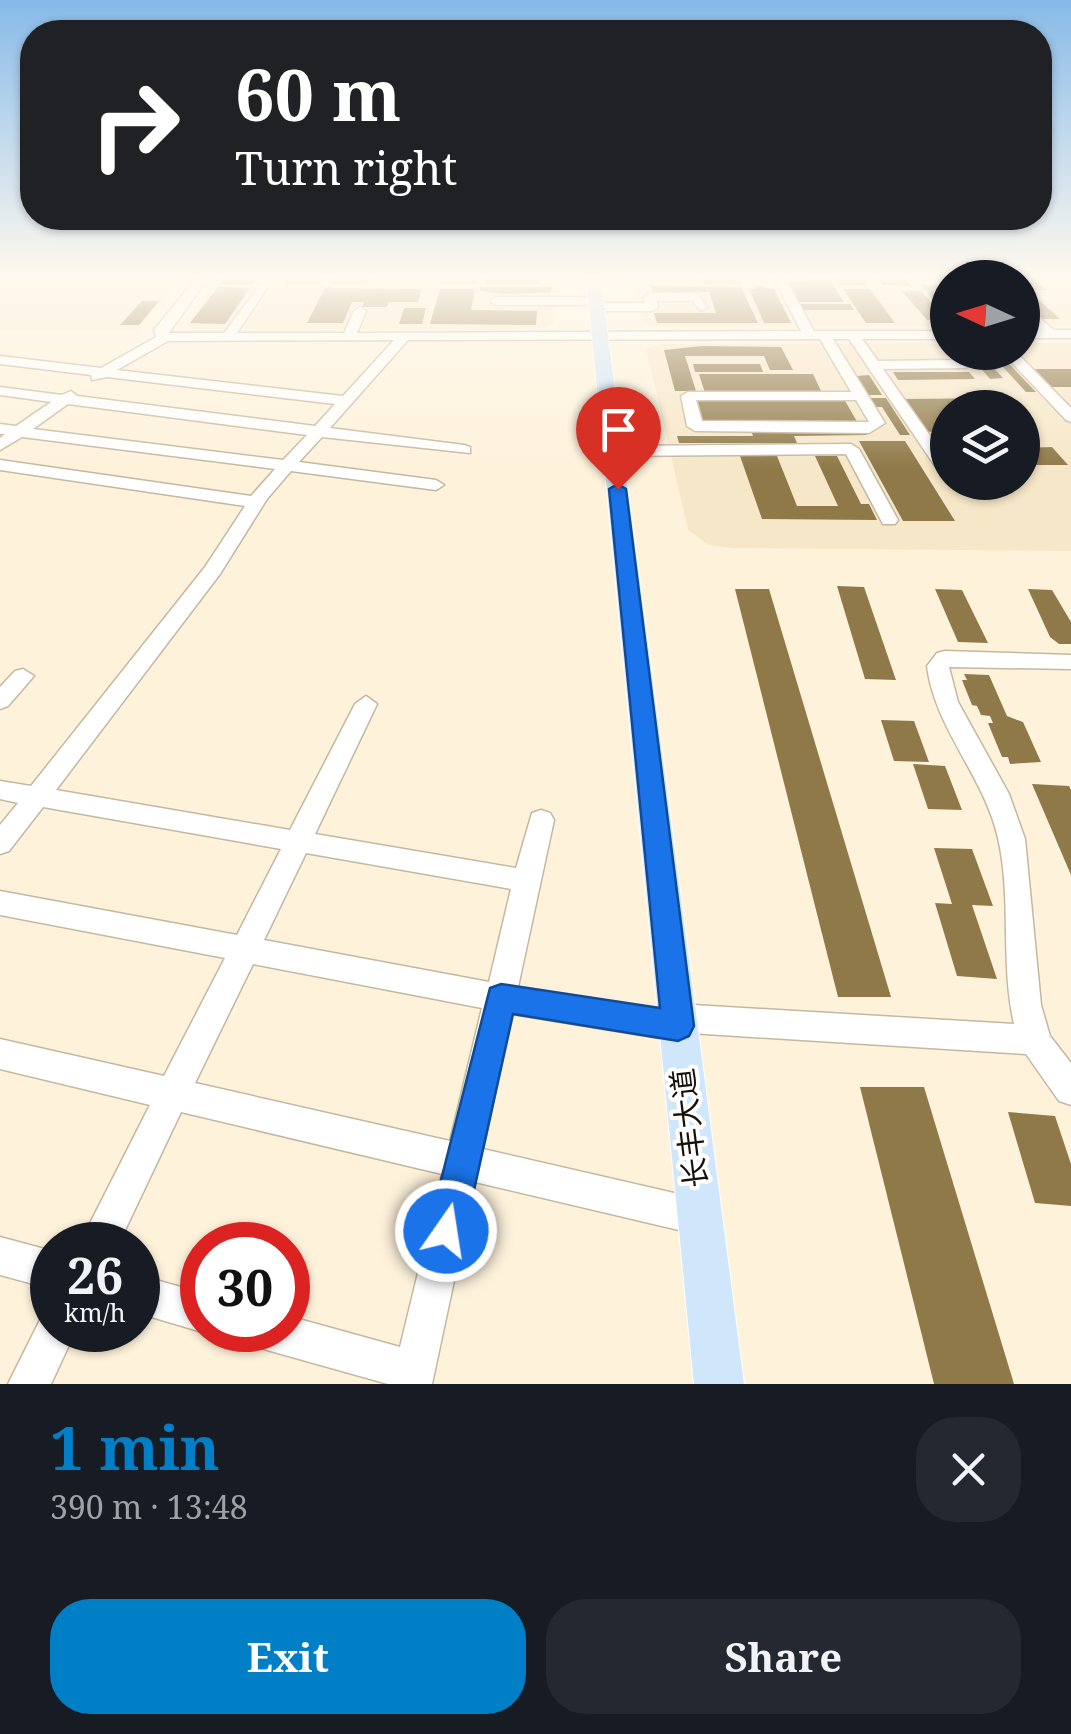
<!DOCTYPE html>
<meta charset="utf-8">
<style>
:root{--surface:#171b24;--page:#242831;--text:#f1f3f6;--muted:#9ea1a6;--accent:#007fc7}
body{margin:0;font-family:"Noto Serif","Noto Sans SC",serif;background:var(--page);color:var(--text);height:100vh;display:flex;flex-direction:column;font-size:38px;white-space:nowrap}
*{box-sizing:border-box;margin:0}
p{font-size:32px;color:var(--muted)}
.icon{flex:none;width:55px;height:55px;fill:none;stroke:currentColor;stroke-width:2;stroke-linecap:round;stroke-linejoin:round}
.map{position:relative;height:1384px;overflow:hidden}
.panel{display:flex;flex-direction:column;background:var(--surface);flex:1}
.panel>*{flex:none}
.guide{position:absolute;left:20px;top:20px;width:1032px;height:210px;border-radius:40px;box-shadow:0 2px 8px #0004;background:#202124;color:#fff;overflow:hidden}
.needle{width:65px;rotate:274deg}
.buttons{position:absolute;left:930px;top:260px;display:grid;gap:20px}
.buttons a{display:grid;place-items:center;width:110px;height:110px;border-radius:50%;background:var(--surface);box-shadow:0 2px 8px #0004;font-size:50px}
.speed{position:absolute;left:30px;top:1222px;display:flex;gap:20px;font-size:50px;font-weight:700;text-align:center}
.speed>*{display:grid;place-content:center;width:130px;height:130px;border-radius:50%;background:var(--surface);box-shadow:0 2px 8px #0004;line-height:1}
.speed small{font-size:25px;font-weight:400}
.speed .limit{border:15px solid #d22;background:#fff;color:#111}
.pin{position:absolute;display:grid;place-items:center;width:85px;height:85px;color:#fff;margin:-102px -42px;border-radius:50% 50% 50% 0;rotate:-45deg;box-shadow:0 0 10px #0007}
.pin .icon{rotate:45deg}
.me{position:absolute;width:110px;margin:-55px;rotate:13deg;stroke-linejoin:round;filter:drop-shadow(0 0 8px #0008)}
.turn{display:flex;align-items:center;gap:35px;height:210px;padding:0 50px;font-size:45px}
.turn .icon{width:130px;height:130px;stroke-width:2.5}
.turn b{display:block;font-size:70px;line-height:85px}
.round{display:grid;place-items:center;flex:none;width:105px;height:105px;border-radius:40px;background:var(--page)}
.headline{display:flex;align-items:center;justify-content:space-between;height:170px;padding:0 50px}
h1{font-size:60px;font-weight:700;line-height:75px;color:var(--accent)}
.action{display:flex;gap:20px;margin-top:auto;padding:20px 50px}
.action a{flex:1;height:115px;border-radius:40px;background:var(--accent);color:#fff;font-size:40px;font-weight:700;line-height:115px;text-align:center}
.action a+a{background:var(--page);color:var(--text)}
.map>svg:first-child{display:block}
</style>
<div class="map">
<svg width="1071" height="1384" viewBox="0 0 1071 1384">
<rect width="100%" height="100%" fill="#fef2db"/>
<!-- built -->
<g fill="#f6e7c8" fill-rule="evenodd">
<path d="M0,275h183l-46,55h-137z"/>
<path d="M223,275h329l2,49 -12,5h-347l-9,-5z"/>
<path d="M632,275h439v50h-48l-1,-47h-74l-1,48 -293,1 -12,-6z"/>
<path d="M947,343l1,9h74l1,-9h48v208l-339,-3 -23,-3 -21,-15 -42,-182 15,-4zM948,408h74v74h-74z"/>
</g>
<!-- building -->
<g fill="#8f7949">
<path d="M226,275h32l-6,10 -32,-1z"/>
<path d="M291,275h34l-5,9h-34z"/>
<path d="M335,275h36l-4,9h-36z"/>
<path d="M442,275h35l-2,9h-35z"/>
<path d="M488,275h52l-1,9h-53z"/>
<path d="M701,275h37l3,9h-37z"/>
<path d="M833,275h26l7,10h-27z"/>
<path d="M875,275h28l8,11 -28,-1z"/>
<path d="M932,275h16v43l-27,-33h20z"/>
<path d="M1022,275h8l17,15h-19l32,29h-18l-20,-16z"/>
<path d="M829,279l15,23h-47l-11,-20z"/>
<path d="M651,286l90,1 17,36h-101l-3,-10h62l-7,-21h-56z"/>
<path d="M754,286l20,3 17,34h-27l-15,-34h7z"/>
<path d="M218,287l32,1 -25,36 -35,-1z"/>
<path d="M480,287h72l-1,5 -42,2 -29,-3z"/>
<path d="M325,288l97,1 -4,13h-29l-2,5h-25l2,-5h-12l-9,21h-36z"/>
<path d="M440,289h35l-4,21 66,1 -1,14 -106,-1z"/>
<path d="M843,289h27l25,34h-29z"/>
<path d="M902,291h19l26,29h-20z"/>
<path d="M142,301h17l-20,24h-19z"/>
<path d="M798,304h52l4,6h-52z"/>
<path d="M404,308h22l-4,16h-23z"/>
<path d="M702,346l79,1 12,23h-23l-6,-14h-79l11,35h-21l-11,-41z"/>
<path d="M967,352h12l24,26 -13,1z"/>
<path d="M989,352h9l38,40h-10z"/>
<path d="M693,364h67l3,8h-68z"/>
<path d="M1032,369h39v18h-21z"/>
<path d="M893,372h76l6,7 -77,1z"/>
<path d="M699,374h114l9,19h-117z"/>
<path d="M869,375l13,20h-15l-10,-19z"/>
<path d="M870,398h16l24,37h-10l-18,-28h-6z"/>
<path d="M1007,398l9,10h-68v23l-22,1 -23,-33z"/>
<path d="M693,399h151l15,26h-159z"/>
<path d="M751,430h113l3,5 -73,1 3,7h-118l-2,-7h76z"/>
<path d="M859,441h46l50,80h-52z"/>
<path d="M1052,447l16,18h-46v-17z"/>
<path d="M740,456h37l20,50h41l-23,-50h22l24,48h8l8,16 -115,-1z"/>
<path d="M837,586l27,1 32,93 -31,-1z"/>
<path d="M735,589h34l122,408h-53z"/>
<path d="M935,589l27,1 26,53 -30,-1z"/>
<path d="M1028,589l24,1 19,32v22h-12l-9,-7z"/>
<path d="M964,674l25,1 18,41 16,6 18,40 -31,2 -2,-7h-6l-14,-34h5l-3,-7 -9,-1 -4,-9 -5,-1 -10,-25h5z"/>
<path d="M881,720l33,1 15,41 -35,-1z"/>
<path d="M913,764l32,2 17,44 -34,-1z"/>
<path d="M1032,784l37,2 2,4v85z"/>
<path d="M934,848l38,1 21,57 -21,-1 25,74 -40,-3 -22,-73 17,1z"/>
<path d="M860,1087h64l90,297h-80z"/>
<path d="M1008,1112l47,4 16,48v42l-36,-3z"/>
</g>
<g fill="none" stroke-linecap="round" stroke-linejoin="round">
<defs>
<g id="minor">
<path d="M199,275h11l-41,58h55l37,-49 6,4 -30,45h107l10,-22 6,-4 6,4 -9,22 444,-2 -29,-56h11l31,56h134v8h-86l16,22 76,-1 -5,-8h14l9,12 -7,4 -82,1 65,92v9l-11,-1 -88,-130h-16l52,84 -16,10 -174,-2 -8,-5 -6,-30 7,-4h163l-31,-53 -412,1 -78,88 134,17 6,2v6l-148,-16 -23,25 137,18 8,5 -8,5 -145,-19 -24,28 -47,75 -164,216 234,40 65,-126 11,-8 11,8 -62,130 201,34 16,-55 9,-3 9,3 4,7 -36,167 147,23 12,-6 337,20c-14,-62 -2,-125 -16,-186 -14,-62 -63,-109 -71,-172l10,-13 8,-2 126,4v14l-122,-2 9,35 51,92 16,45 16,166 9,31 21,27v42l-12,-4 -33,-47 -336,-21 -12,8 -166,-27 -29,135 217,50 13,5 5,13 -5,13 -13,5 -225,-53 -43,202h-44l-121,-34 -14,-6 -6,-14h41v-14l112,31 42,-173 -261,-62 -63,133h-39l71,-140 -150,-36v-30l164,37 61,-118 -225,-43v-24l237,44 44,-86 -238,-42 -34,44 -9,3v-29l18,-22 -18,-4v-18l31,5 174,-219 40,-61 -245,-36v-10l251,36 24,-27 -253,-32 -22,13v-12l5,-4h-5v-10l16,2 35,-24 -51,-7v-8l62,8 9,-4 6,5 238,30 20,-22 -228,-27 -15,3 -1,-5 -91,-11v-8l101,12 55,-31 -2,-7zM394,340l-51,56 -226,-26 51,-29zM696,400h160l13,22 -167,-1zM68,404l239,31 -24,25 -250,-31zM306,853l205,36 -22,93 -225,-42zM253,964l229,44 -32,133 -255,-58z"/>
<path d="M326,275h11l-10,13 -6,-3z"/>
<path d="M650,293l48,1 9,13 -6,4 -8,-10h-36l1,6 -6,4h-55l-4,-1v-5h-97l-6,-4 6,-4h100l4,6h45l-1,-6z"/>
<path d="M1022,304l32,26h17v8h-49v-8h17l-17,-15z"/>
<path d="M1002,352h14l55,56v14l-5,-2z"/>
<path d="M851,444l8,5 39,71 -3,4h-12l-37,-70 -232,2 -8,-5 8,-5z"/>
<path d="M23,669l11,7 -26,30 -8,3v-22l15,-16z"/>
<path d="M0,1237l52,14v38l-52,-14z"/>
<path d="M138,1275l64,18v37h4l-4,2 -64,-19z"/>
<path d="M52,1312v18h24l-25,54h-43l34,-68z"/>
</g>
<path id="major" d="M586,275h14l144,1109h-50z"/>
</defs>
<!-- minor casing -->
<use href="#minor" stroke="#c3b8a1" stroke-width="3"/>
<!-- major casing -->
<use href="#major" stroke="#fff" stroke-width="2"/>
<!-- minor -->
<use href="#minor" fill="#fff" fill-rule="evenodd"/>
<!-- major -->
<use href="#major" fill="#d0e6fa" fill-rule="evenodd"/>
</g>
<!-- sky -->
<linearGradient id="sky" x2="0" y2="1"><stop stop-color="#87bae8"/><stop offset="0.59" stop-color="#fff9ef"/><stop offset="1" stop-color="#fff9ef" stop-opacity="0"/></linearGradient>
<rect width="1071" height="469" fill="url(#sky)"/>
<!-- route -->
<path fill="#1a73e8" stroke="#114b97" stroke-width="2.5" d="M618,484l8,5 68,537 -5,10 -11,5 -165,-27 -48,217 -5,13 -14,6 -13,-6 -5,-13 62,-243 11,-4 159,24 -51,-519z"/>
<g text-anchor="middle" stroke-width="8" stroke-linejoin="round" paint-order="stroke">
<!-- street labels -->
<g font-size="30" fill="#16120a" stroke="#fff">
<text transform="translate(690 1128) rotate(-97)" y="10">长丰大道</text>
</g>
</g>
</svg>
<div class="buttons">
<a><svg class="needle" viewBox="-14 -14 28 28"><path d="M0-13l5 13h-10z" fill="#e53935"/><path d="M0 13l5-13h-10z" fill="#9ea1a6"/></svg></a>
<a><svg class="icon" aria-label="layers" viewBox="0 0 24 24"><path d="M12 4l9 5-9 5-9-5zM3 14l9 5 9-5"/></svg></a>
</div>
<div class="speed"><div>26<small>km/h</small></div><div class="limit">30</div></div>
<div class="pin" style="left:618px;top:489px;background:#d93025"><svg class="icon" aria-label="arrive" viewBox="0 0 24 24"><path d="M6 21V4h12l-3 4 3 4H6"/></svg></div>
<svg class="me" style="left:446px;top:1231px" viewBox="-20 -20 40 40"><circle r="17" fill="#1a73e8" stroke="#fff" stroke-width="3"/><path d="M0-11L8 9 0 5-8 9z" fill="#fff"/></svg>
<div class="guide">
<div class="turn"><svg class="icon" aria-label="right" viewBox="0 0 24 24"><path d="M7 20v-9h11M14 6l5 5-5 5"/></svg><div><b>60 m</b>Turn right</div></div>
</div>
</div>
<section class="panel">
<div class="headline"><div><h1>1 min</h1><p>390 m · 13:48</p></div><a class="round"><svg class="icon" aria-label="close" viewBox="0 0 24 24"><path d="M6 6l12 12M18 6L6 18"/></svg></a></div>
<div class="action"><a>Exit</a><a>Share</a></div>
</section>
